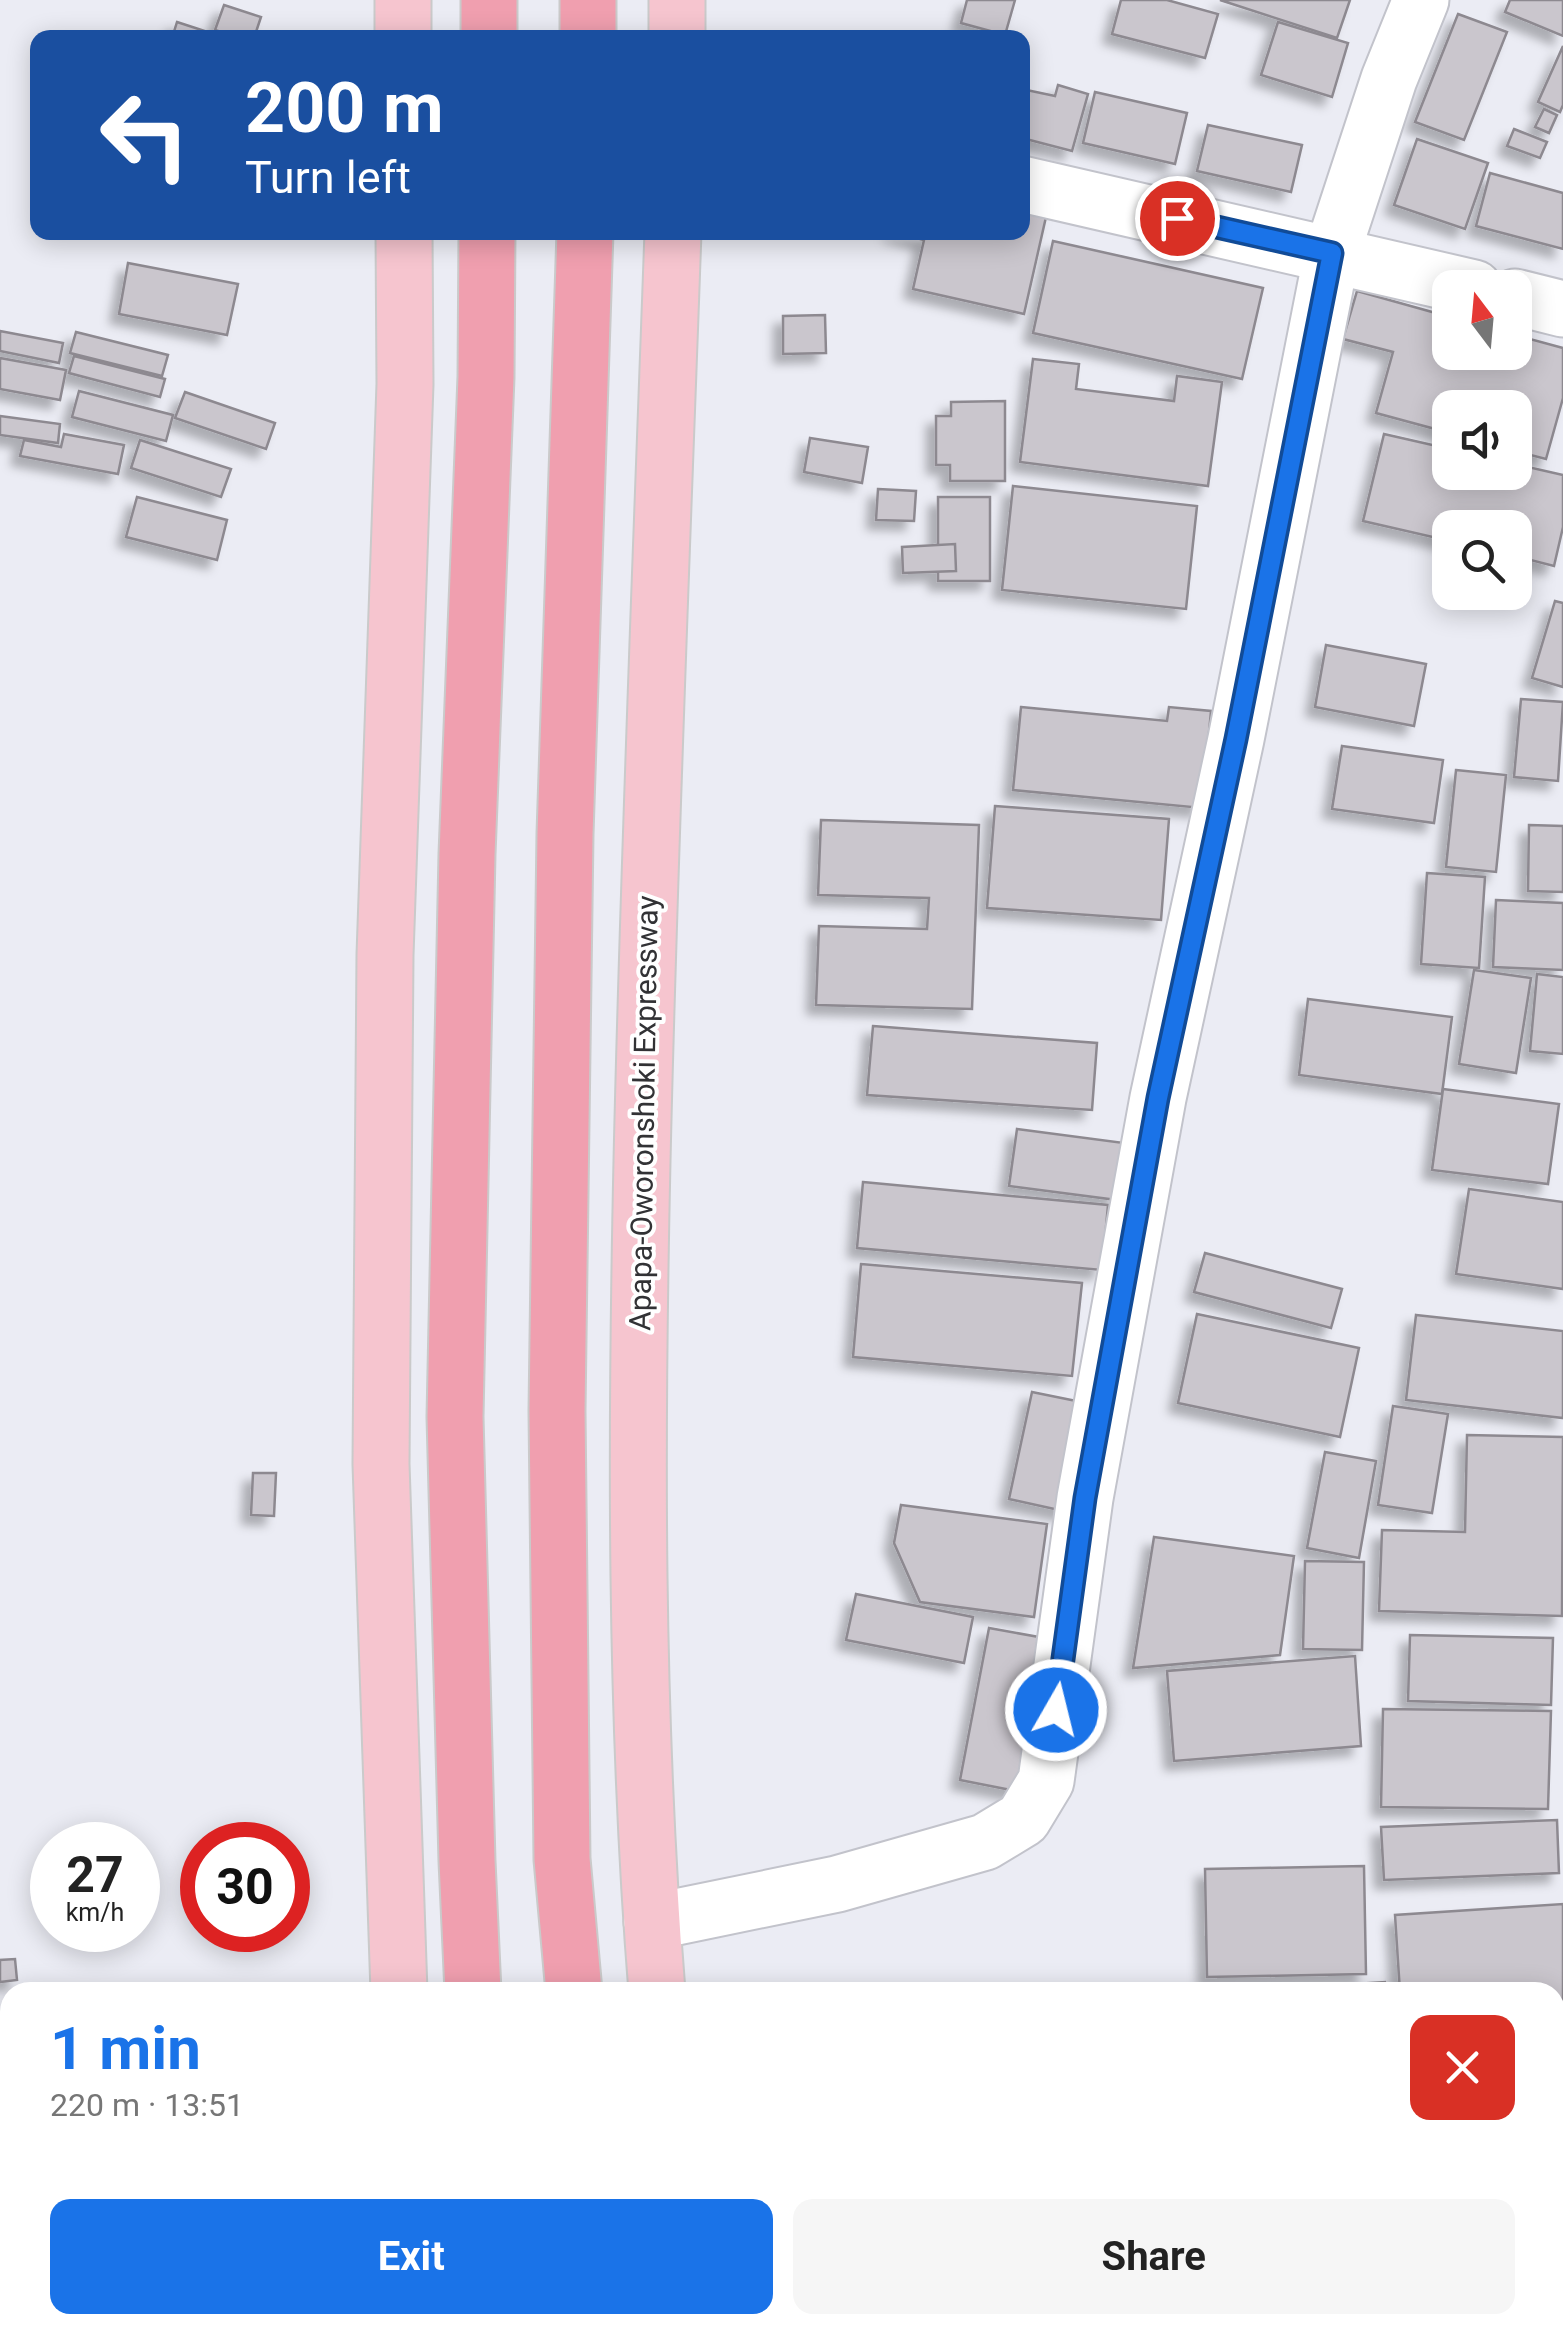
<!DOCTYPE html>
<meta charset="utf-8">
<style>
:root{--surface:#fff;--page:#f6f6f6;--text:#222;--muted:#767676;--accent:#1a73e8}
body{margin:0;font-family:Roboto,sans-serif;background:var(--page);color:var(--text);height:100vh;display:flex;flex-direction:column;font-size:38px;white-space:nowrap}
*{box-sizing:border-box;margin:0}
p{font-size:32px;color:var(--muted)}
.icon{flex:none;width:55px;height:55px;fill:none;stroke:currentColor;stroke-width:2;stroke-linecap:round;stroke-linejoin:round}
.map{position:relative;flex:1;overflow:hidden}
.panel{position:absolute;left:0px;top:1982px;width:1565px;height:352px;display:flex;flex-direction:column;background:var(--surface);border-radius:30px 30px 0 0;box-shadow:0 5px 25px #0003}
.panel>*{flex:none}
.top-card{position:absolute;left:30px;top:30px;width:1000px;height:210px;border-radius:20px;box-shadow:0 5px 25px #0003;background:#1a4fa0;color:#fff;overflow:hidden}
.needle{width:65px;rotate:344deg}
.controls{position:absolute;left:1432px;top:270px;display:grid;gap:20px}
.controls a{display:grid;place-items:center;width:100px;height:100px;border-radius:20px;background:var(--surface);box-shadow:0 5px 25px #0003;font-size:50px}
.speed{position:absolute;left:30px;top:1822px;display:flex;gap:20px;font-size:50px;font-weight:700;text-align:center}
.speed>*{display:grid;place-content:center;width:130px;height:130px;border-radius:50%;background:var(--surface);box-shadow:0 5px 25px #0003;line-height:1}
.speed small{font-size:25px;font-weight:400}
.speed .limit{border:15px solid #d22;background:#fff;color:#111}
.pin{position:absolute;display:grid;place-items:center;width:85px;height:85px;color:#fff;margin:-42px;border:5px solid #fff;border-radius:50%;box-shadow:0 2px 10px #0007}
.me{position:absolute;width:110px;margin:-55px;rotate:8deg;stroke-linejoin:round;filter:drop-shadow(0 0 8px #0008)}
.turn{display:flex;align-items:center;gap:35px;height:210px;padding:0 50px;font-size:45px}
.turn .icon{width:130px;height:130px;stroke-width:2.5}
.turn b{display:block;font-size:70px;line-height:85px}
.round{display:grid;place-items:center;flex:none;width:105px;height:105px;border-radius:20px;background:var(--page)}
.head{display:flex;align-items:center;justify-content:space-between;height:170px;padding:0 50px}
h1{font-size:60px;font-weight:700;line-height:75px;color:var(--accent)}
.primary-button{display:flex;gap:20px;margin-top:auto;padding:20px 50px}
.primary-button a{flex:1;height:115px;border-radius:20px;background:var(--accent);color:#fff;font-size:40px;font-weight:700;line-height:115px;text-align:center}
.primary-button a+a{background:var(--page);color:var(--text)}
.map>svg:first-child{display:block}
</style>
<div class="map">
<svg width="1563" height="2334" viewBox="0 0 1563 2334">
<defs>
<filter id="shadow"><feDropShadow dx="-9" dy="9" stdDeviation="5" flood-color="#0004"/></filter>
</defs>
<rect width="100%" height="100%" fill="#ebecf4"/>
<!-- building -->
<g fill="#cac6cd" stroke="#8d8990" stroke-width="2.5" filter="url(#shadow)">
<path d="M967,0h48l-10,35 -44,-12z"/>
<path d="M1121,0h46l51,14 -13,44 -93,-24z"/>
<path d="M1220,0h130l-13,38z"/>
<path d="M1510,0h53v36l-58,-24z"/>
<path d="M224,5l37,12 -7,21h-15l-24,-8z"/>
<path d="M1458,14l49,18 -43,108 -49,-18z"/>
<path d="M177,22l31,10 -2,6h-34z"/>
<path d="M1278,22l70,21 -16,54 -71,-22z"/>
<path d="M1563,46v59l-3,7 -22,-10z"/>
<path d="M1058,85l30,9 -16,57 -50,-13v-49l33,7z"/>
<path d="M1095,92l92,21 -12,51 -92,-21z"/>
<path d="M1544,109l13,6 -8,18 -14,-6z"/>
<path d="M1208,125l94,20 -11,47 -94,-21z"/>
<path d="M1514,129l33,13 -7,16 -33,-12z"/>
<path d="M1417,139l71,24 -23,66 -71,-24z"/>
<path d="M1490,173l73,20v56l-87,-23z"/>
<path d="M1022,212l24,5 -22,97 -111,-25 11,-49 -33,-8h131z"/>
<path d="M1053,241l210,47 -21,91 -209,-46z"/>
<path d="M128,263l110,21 -11,51 -108,-21z"/>
<path d="M1357,291l93,26v35h65v-17l48,13v50l-17,61 -31,-8v-43h-65v25l-74,-20 17,-61 -50,-13z"/>
<path d="M825,315l1,38 -43,1v-38z"/>
<path d="M0,331l63,12 -4,20 -59,-12z"/>
<path d="M76,332l92,23 -6,21 -92,-23z"/>
<path d="M74,356l91,23 -5,18 -91,-24z"/>
<path d="M0,358l66,12 -6,30 -60,-11z"/>
<path d="M1033,359l46,5 -3,25 98,12 3,-25 45,6 -14,104 -188,-24z"/>
<path d="M79,391l94,24 -7,26 -94,-24z"/>
<path d="M185,392l90,31 -9,26 -91,-31z"/>
<path d="M1005,401v80h-55v-16h-14v-49h15v-14z"/>
<path d="M0,416l60,8 -2,19 -58,-8z"/>
<path d="M64,434l60,11 -6,29 -98,-18 4,-16 37,7z"/>
<path d="M1384,434l66,15v23h65v-8l48,11v52l-9,39 -39,-10v-28h-65v13l-87,-20z"/>
<path d="M810,438l58,9 -6,36 -58,-11z"/>
<path d="M140,440l91,29 -10,28 -90,-29z"/>
<path d="M1013,486l184,20 -11,103 -184,-19z"/>
<path d="M878,489l38,2 -2,30 -38,-1z"/>
<path d="M137,497l90,23 -10,40 -91,-23z"/>
<rect x="938" y="497" width="52" height="84"/>
<path d="M955,544l1,27 -53,2 -1,-26z"/>
<path d="M1555,601l8,2v84l-31,-9z"/>
<path d="M1326,645l100,19 -12,62 -99,-19z"/>
<path d="M1521,699l42,3 -5,79 -44,-4z"/>
<path d="M1021,707l146,14 2,-14 42,4 -9,97 -189,-18z"/>
<path d="M1342,746l101,14 -9,63 -102,-14z"/>
<path d="M1456,770l50,5 -10,97 -50,-5z"/>
<path d="M995,806l174,13 -8,101 -174,-12z"/>
<path d="M821,820l158,5 -7,184 -156,-4 3,-79 108,3 2,-31 -111,-3z"/>
<path d="M1529,825l34,1v66l-35,-1z"/>
<path d="M1427,873l58,4 -6,91 -58,-4z"/>
<path d="M1496,900l67,3v67l-70,-3z"/>
<path d="M1474,970l57,8 -15,95 -57,-9z"/>
<path d="M1537,974l26,3v77l-33,-3z"/>
<path d="M1308,999l144,18 -10,77 -143,-19z"/>
<path d="M873,1026l224,17 -5,67 -225,-15z"/>
<path d="M1443,1089l116,15 -11,80 -116,-14z"/>
<path d="M1017,1129l107,14 -7,57 -108,-14z"/>
<path d="M863,1182l245,23 -6,65 -245,-22z"/>
<path d="M1469,1189l94,13v87l-107,-15z"/>
<path d="M1205,1253l137,36 -11,39 -137,-36z"/>
<path d="M861,1264l221,19 -10,93 -219,-19z"/>
<path d="M1197,1314l162,34 -19,89 -162,-34z"/>
<path d="M1416,1315l147,16v87l-157,-18z"/>
<path d="M1032,1392l59,12 -23,108 -59,-13z"/>
<path d="M1393,1406l55,8 -16,99 -54,-8z"/>
<path d="M1467,1435l96,2 -1,179 -183,-5 3,-81 83,2z"/>
<path d="M1325,1452l51,9 -17,97 -52,-10z"/>
<path d="M253,1473h23l-2,43 -23,-1z"/>
<path d="M901,1505l146,19 -13,93 -114,-15 -26,-59z"/>
<path d="M1154,1537l140,19 -14,99 -147,13z"/>
<path d="M1305,1561l59,1 -2,88 -59,-1z"/>
<path d="M856,1594l117,23 -9,46 -118,-23z"/>
<path d="M989,1628l61,11 -29,153 -61,-12z"/>
<path d="M1410,1635l143,3 -2,67 -143,-4z"/>
<path d="M1355,1656l6,90 -187,15 -7,-90z"/>
<path d="M1383,1709l168,2 -3,98 -167,-2z"/>
<path d="M1557,1820l2,53 -175,7 -3,-53z"/>
<path d="M1364,1866l2,108 -159,3 -2,-108z"/>
<path d="M1563,1904v102l-8,1v-15h-155l-5,-77z"/>
<path d="M15,1959l2,21 -17,2v-22z"/>
<path d="M1385,1982l1,10h-63v-6z"/>
<path d="M1563,2010v65h-8v-64z"/>
<path d="M1563,2116v74h-8v-73z"/>
<path d="M1563,2207v96l-8,1v-96z"/>
<rect x="919" y="2325" width="200" height="9"/>
<rect x="1171" y="2325" width="94" height="9"/>
<rect x="1275" y="2325" width="64" height="9"/>
</g>
<g fill="none" stroke-linecap="round" stroke-linejoin="round">
<defs>
<g id="minor">
<path d="M1022,184l452,104"/>
<path d="M1515,297l48,12"/>
<path d="M652,1922l185,-38 148,-42 38,-23 23,-38 39,-283 73,-400 78,-359 96,-486 57,-174 32,-79"/>
<path d="M1349,2325v9"/>
</g>
<g id="major">
<path d="M403,0v38"/>
<path d="M677,0v38"/>
<path d="M399,1992l-18,-528 4,-509 20,-571 -1,-152"/>
<path d="M657,1992c-22,-276 -21,-554 -15,-831 7,-309 20,-619 31,-929"/>
<path d="M424,2325l1,9"/>
<path d="M686,2325l1,9"/>
</g>
<g id="highway">
<path d="M489,38v-38"/>
<path d="M588,38v-38"/>
<path d="M473,1992l-6,-131 -12,-444 12,-563 19,-477 1,-145"/>
<path d="M574,1992l-12,-133 -5,-448 8,-577 20,-602"/>
<path d="M499,2325l1,9"/>
<path d="M606,2325l1,9"/>
</g>
</defs>
<!-- minor casing -->
<use href="#minor" stroke="#c2c3cb" stroke-width="59"/>
<!-- major casing -->
<use href="#major" stroke="#cacaca" stroke-width="59"/>
<!-- highway casing -->
<use href="#highway" stroke="#cacaca" stroke-width="59"/>
<!-- minor -->
<use href="#minor" stroke="#fff" stroke-width="55"/>
<!-- major -->
<use href="#major" stroke="#f6c5cf" stroke-width="55"/>
<!-- highway -->
<use href="#highway" stroke="#f09faf" stroke-width="55"/>
</g>
<g fill="none" stroke-linecap="round" stroke-linejoin="round">
<defs>
<path id="route" d="M1056,1710l29,-212 73,-400 78,-359 96,-486 -155,-35"/>
</defs>
<!-- route casing -->
<use href="#route" stroke="#114b97" stroke-width="25"/>
<!-- route -->
<use href="#route" stroke="#1a73e8" stroke-width="18"/>
</g>
<g text-anchor="middle" stroke-width="8" stroke-linejoin="round" paint-order="stroke">
<!-- street labels -->
<g font-size="30" fill="#323235" stroke="#fff">
<text transform="translate(644 1113) rotate(-89)" y="10">Apapa-Oworonshoki Expressway</text>
</g>
</g>
</svg>
<div class="controls">
<a><svg class="needle" viewBox="-14 -14 28 28"><path d="M0-13l5 13h-10z" fill="#e53935"/><path d="M0 13l5-13h-10z" fill="#767676"/></svg></a>
<a><svg class="icon" aria-label="sound" viewBox="0 0 24 24"><path d="M4 9h4l5-4v14l-5-4H4zM17 9q2 3 0 6"/></svg></a>
<a><svg class="icon" aria-label="search" viewBox="0 0 24 24"><circle cx="10" cy="10" r="6"/><path d="M15 15l6 6"/></svg></a>
</div>
<div class="speed"><div>27<small>km/h</small></div><div class="limit">30</div></div>
<div class="pin" style="left:1177px;top:218px;background:#d93025"><svg class="icon" aria-label="arrive" viewBox="0 0 24 24"><path d="M6 21V4h12l-3 4 3 4H6"/></svg></div>
<svg class="me" style="left:1056px;top:1710px" viewBox="-20 -20 40 40"><circle r="17" fill="#1a73e8" stroke="#fff" stroke-width="3"/><path d="M0-11L8 9 0 5-8 9z" fill="#fff"/></svg>
<div class="top-card">
<div class="turn"><svg class="icon" aria-label="left" viewBox="0 0 24 24"><path d="M17 20v-9H6M10 6l-5 5 5 5"/></svg><div><b>200 m</b>Turn left</div></div>
</div>
<section class="panel">
<div class="head"><div><h1>1 min</h1><p>220 m · 13:51</p></div><a class="round" style="background:#d93025;color:#fff"><svg class="icon" aria-label="close" viewBox="0 0 24 24"><path d="M6 6l12 12M18 6L6 18"/></svg></a></div>
<div class="primary-button"><a>Exit</a><a>Share</a></div>
</section>
</div>
